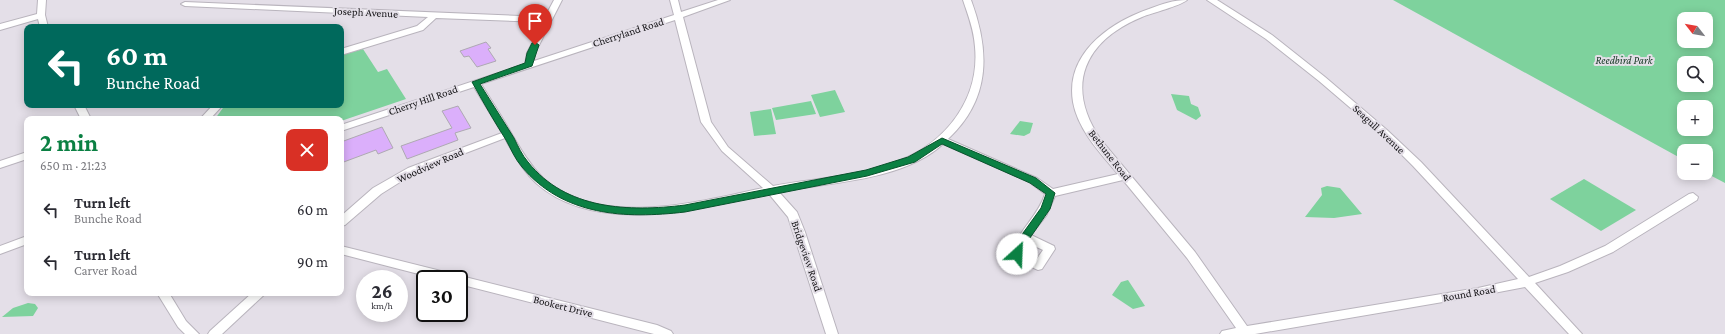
<!DOCTYPE html>
<meta charset="utf-8">
<style>
:root{--surface:#fff;--page:#f7f7f7;--text:#2b2b33;--muted:#7c7c81;--accent:#0b8043}
body{margin:0;font-family:"Crimson Pro",serif;background:var(--page);color:var(--text);height:100vh;display:flex;flex-direction:column;font-size:15px;white-space:nowrap}
*{box-sizing:border-box;margin:0}
p{font-size:13px;color:var(--muted)}
.icon{flex:none;width:22px;height:22px;fill:none;stroke:currentColor;stroke-width:2;stroke-linecap:round;stroke-linejoin:round}
.map{position:relative;flex:1;overflow:hidden}
.drawer{position:absolute;left:24px;top:116px;width:320px;height:180px;display:flex;flex-direction:column;background:var(--surface);border-radius:8px;box-shadow:0 2px 10px #0003}
.drawer>*{flex:none}
.top-card{position:absolute;left:24px;top:24px;width:320px;height:84px;border-radius:8px;box-shadow:0 2px 10px #0003;background:#00695c;color:#fff;overflow:hidden}
.needle{width:26px;rotate:301deg}
.fabs{position:absolute;left:1677px;top:12px;display:grid;gap:8px}
.fabs a{display:grid;place-items:center;width:36px;height:36px;border-radius:8px;background:var(--surface);box-shadow:0 2px 10px #0003;font-size:20px}
.speed{position:absolute;left:356px;top:270px;display:flex;gap:8px;font-size:20px;font-weight:700;text-align:center}
.speed>*{display:grid;place-content:center;width:52px;height:52px;border-radius:50%;background:var(--surface);box-shadow:0 2px 10px #0003;line-height:1}
.speed small{font-size:10px;font-weight:400}
.speed .limit{border:2px solid #111;border-radius:6px;background:#fff;color:#111}
.pin{position:absolute;display:grid;place-items:center;width:34px;height:34px;color:#fff;margin:-41px -17px;border-radius:50% 50% 50% 0;rotate:-45deg;box-shadow:0 0 4px #0007}
.pin .icon{rotate:45deg}
.me{position:absolute;width:44px;margin:-22px;rotate:25deg;stroke-linejoin:round;filter:drop-shadow(0 0 3px #0008)}
.turn{display:flex;align-items:center;gap:14px;height:84px;padding:0 16px;font-size:18px}
.turn .icon{width:52px;height:52px;stroke-width:2.5}
.turn b{display:block;font-size:28px;line-height:34px}
.round{display:grid;place-items:center;flex:none;width:42px;height:42px;border-radius:8px;background:var(--page)}
.summary{display:flex;align-items:center;justify-content:space-between;height:68px;padding:0 16px}
h1{font-size:24px;font-weight:700;line-height:30px;color:var(--accent)}
ul{padding:0;list-style:none}
li{display:flex;align-items:center;gap:12px;height:52px;padding:0 16px}
li div{flex:1}
li b{display:block;font-size:15px}
li em{font-style:normal}
.map>svg:first-child{display:block}
</style>
<div class="map">
<svg width="1725" height="334" viewBox="0 0 1725 334">
<rect width="100%" height="100%" fill="#e4dfe8"/>
<!-- green -->
<g fill="#7ed29d" fill-rule="evenodd">
<path d="M1393,0h332v183l-19,-10v-22h-22v9zM1684,19h22v22h-22zM1684,63h22v22h-22zM1684,107h22v22h-22z"/>
<path d="M363,49l15,23 9,-3 19,30 -65,22v-2h-126l10,-14h116v-50z"/>
<path d="M835,90l10,22 -25,5 -9,-22z"/>
<path d="M1171,94l18,2 2,8 7,3 3,9 -5,4 -19,-10z"/>
<path d="M811,101l5,13 -40,6 -4,-12z"/>
<path d="M771,109l5,25 -22,2 -4,-24z"/>
<path d="M1020,121l13,2 -3,10 -6,3 -14,-2z"/>
<path d="M1584,179l52,31 -35,21 -51,-32z"/>
<path d="M1327,186l13,2 22,26 -28,4 -29,-1 17,-22 -1,-7z"/>
<path d="M1128,280l17,26 -12,3 -21,-14 9,-13z"/>
<path d="M28,303l7,1 3,4 -5,8 -31,1 11,-9z"/>
</g>
<!-- building -->
<g fill="#dbaffb" stroke="#aea9b2">
<path d="M486,42l5,6 -3,1 8,12 -19,6 -8,-11 -5,1 -4,-6z"/>
<path d="M458,106l13,22 -16,5 3,7 -51,19 -6,-13 51,-18 -10,-17z"/>
<path d="M382,127l11,21 -15,6 -2,-4 -35,13v-21z"/>
</g>
<g fill="none" stroke-linecap="round" stroke-linejoin="round">
<defs>
<g id="minor">
<path d="M38,0h8l-1,15 3,12h-8l-2,-8 -38,11v-6l37,-10z"/>
<path d="M554,0h8l-27,53 -1,8 140,-46 -4,-15h8l3,12 37,-12h12l-47,17 28,105 17,25 45,39c41,-8 86,-9 125,-25 48,-18 82,-62 77,-114 -1,-17 -7,-32 -12,-47h8c19,51 20,99 -23,139l89,39 16,11 65,-15c-17,-20 -40,-44 -45,-72 -8,-48 36,-79 76,-93 13,-5 24,-9 38,-9 -7,6 -35,13 -45,17 -58,24 -78,69 -41,123l94,112 52,74 231,-38 40,-9 -105,-113 -32,-32 -62,-53 -53,-42 -59,-39h10l55,35 53,42 62,53 34,32 108,115 31,-11 45,-20 84,-52 4,-1 5,4 -1,3 -84,52 -45,20 -33,11 47,51h-13l-44,-47 -47,9 -223,38h-35l2,-3 14,-3 -49,-70 -64,-78 -68,16 -9,20 -15,19 23,11 1,3 -13,20 -4,1 -22,-10 -4,-9c7,-21 26,-35 33,-57l-16,-12 -86,-38c-40,37 -113,38 -164,48l18,20 8,20 33,102h-12l-38,-117 -19,-23c-71,14 -172,43 -233,-11 -13,-12 -23,-29 -31,-45l-89,34 -35,22 -36,31 -4,1v-10l32,-28 35,-20 94,-35 -28,-46 -133,44v-6l184,-61 2,-11 16,-31 -107,-4 -13,12 -82,25v-6l76,-23 11,-9 -243,-11 -4,-2 4,-2 360,15zM675,20l26,102 21,29 41,37c-66,14 -163,41 -220,-10 -14,-14 -23,-30 -33,-47 -9,-16 -19,-31 -29,-47zM1026,242l17,8 -7,10 -12,-6 -2,-3z"/>
<path d="M74,105h10l7,14h-10z"/>
<path d="M213,105h10l-13,14h-10z"/>
<path d="M27,152v7l-27,9v-7z"/>
<path d="M27,236v8l-27,10v-8z"/>
<path d="M341,246l316,79 14,6 2,3h-19l-195,-50v-5h-21l-97,-25z"/>
<path d="M157,293h12l17,28 13,13h-14l-7,-7z"/>
<path d="M252,293h14l-44,41h-14l2,-3z"/>
</g>
</defs>
<!-- minor casing -->
<use href="#minor" stroke="#b9b4bd" stroke-width="2"/>
<!-- minor -->
<use href="#minor" fill="#fff" fill-rule="evenodd"/>
</g>
<!-- route -->
<path fill="#0b8043" stroke="#07532c" d="M535,42l4,3 -7,21 -52,18c11,18 23,36 34,54 4,8 8,17 14,24 38,48 101,50 157,43l181,-35 42,-13 34,-19 94,40 19,15 -5,16 -27,39 -2,9 -4,1 -5,-4 1,-7 28,-39 5,-14 -16,-11 -88,-39 -27,18 -48,14 -182,36c-60,7 -122,4 -163,-45 -7,-8 -11,-18 -16,-27 -12,-19 -23,-38 -34,-58l53,-19 2,-10 5,-10z"/>
<g text-anchor="middle" stroke-width="4" stroke-linejoin="round" paint-order="stroke">
<!-- street labels -->
<g font-size="11" fill="#121114" stroke="#e4dfe8">
<text transform="translate(366 12) rotate(3)" y="4">Joseph Avenue</text>
<text transform="translate(628 32) rotate(-18)" y="4">Cherryland Road</text>
<text transform="translate(423 100) rotate(-19)" y="4">Cherry Hill Road</text>
<text transform="translate(1379 129) rotate(43)" y="4">Seagull Avenue</text>
<text transform="translate(1110 155) rotate(52)" y="4">Bethune Road</text>
<text transform="translate(430 165) rotate(-24)" y="4">Woodview Road</text>
<text transform="translate(807 256) rotate(71)" y="4">Bridgeview Road</text>
<text transform="translate(1469 293) rotate(-10)" y="4">Round Road</text>
<text transform="translate(563 306) rotate(14)" y="4">Bookert Drive</text>
</g>
<!-- park labels -->
<g font-size="11" font-style="italic" fill="#133722" stroke="#e4dfe8">
<text x="1624" y="64">Reedbird Park</text>
</g>
</g>
</svg>
<div class="fabs">
<a><svg class="needle" viewBox="-14 -14 28 28"><path d="M0-13l5 13h-10z" fill="#e53935"/><path d="M0 13l5-13h-10z" fill="#7c7c81"/></svg></a>
<a><svg class="icon" aria-label="search" viewBox="0 0 24 24"><circle cx="10" cy="10" r="6"/><path d="M15 15l6 6"/></svg></a>
<a>+</a>
<a>−</a>
</div>
<div class="speed"><div>26<small>km/h</small></div><div class="limit">30</div></div>
<div class="pin" style="left:535px;top:45px;background:#d93025"><svg class="icon" aria-label="arrive" viewBox="0 0 24 24"><path d="M6 21V4h12l-3 4 3 4H6"/></svg></div>
<svg class="me" style="left:1017px;top:254px" viewBox="-20 -20 40 40"><circle r="19" fill="#fff"/><path d="M0-13L10 11 0 6-10 11z" fill="#0b8043"/></svg>
<div class="top-card">
<div class="turn"><svg class="icon" aria-label="left" viewBox="0 0 24 24"><path d="M17 20v-9H6M10 6l-5 5 5 5"/></svg><div><b>60 m</b>Bunche Road</div></div>
</div>
<section class="drawer">
<div class="summary"><div><h1>2 min</h1><p>650 m · 21:23</p></div><a class="round" style="background:#d93025;color:#fff"><svg class="icon" aria-label="close" viewBox="0 0 24 24"><path d="M6 6l12 12M18 6L6 18"/></svg></a></div>
<ul>
<li><svg class="icon" aria-label="left" viewBox="0 0 24 24"><path d="M17 20v-9H6M10 6l-5 5 5 5"/></svg><div><b>Turn left</b><p>Bunche Road</p></div><em>60 m</em></li>
<li><svg class="icon" aria-label="left" viewBox="0 0 24 24"><path d="M17 20v-9H6M10 6l-5 5 5 5"/></svg><div><b>Turn left</b><p>Carver Road</p></div><em>90 m</em></li>
</ul>
</section>
</div>
